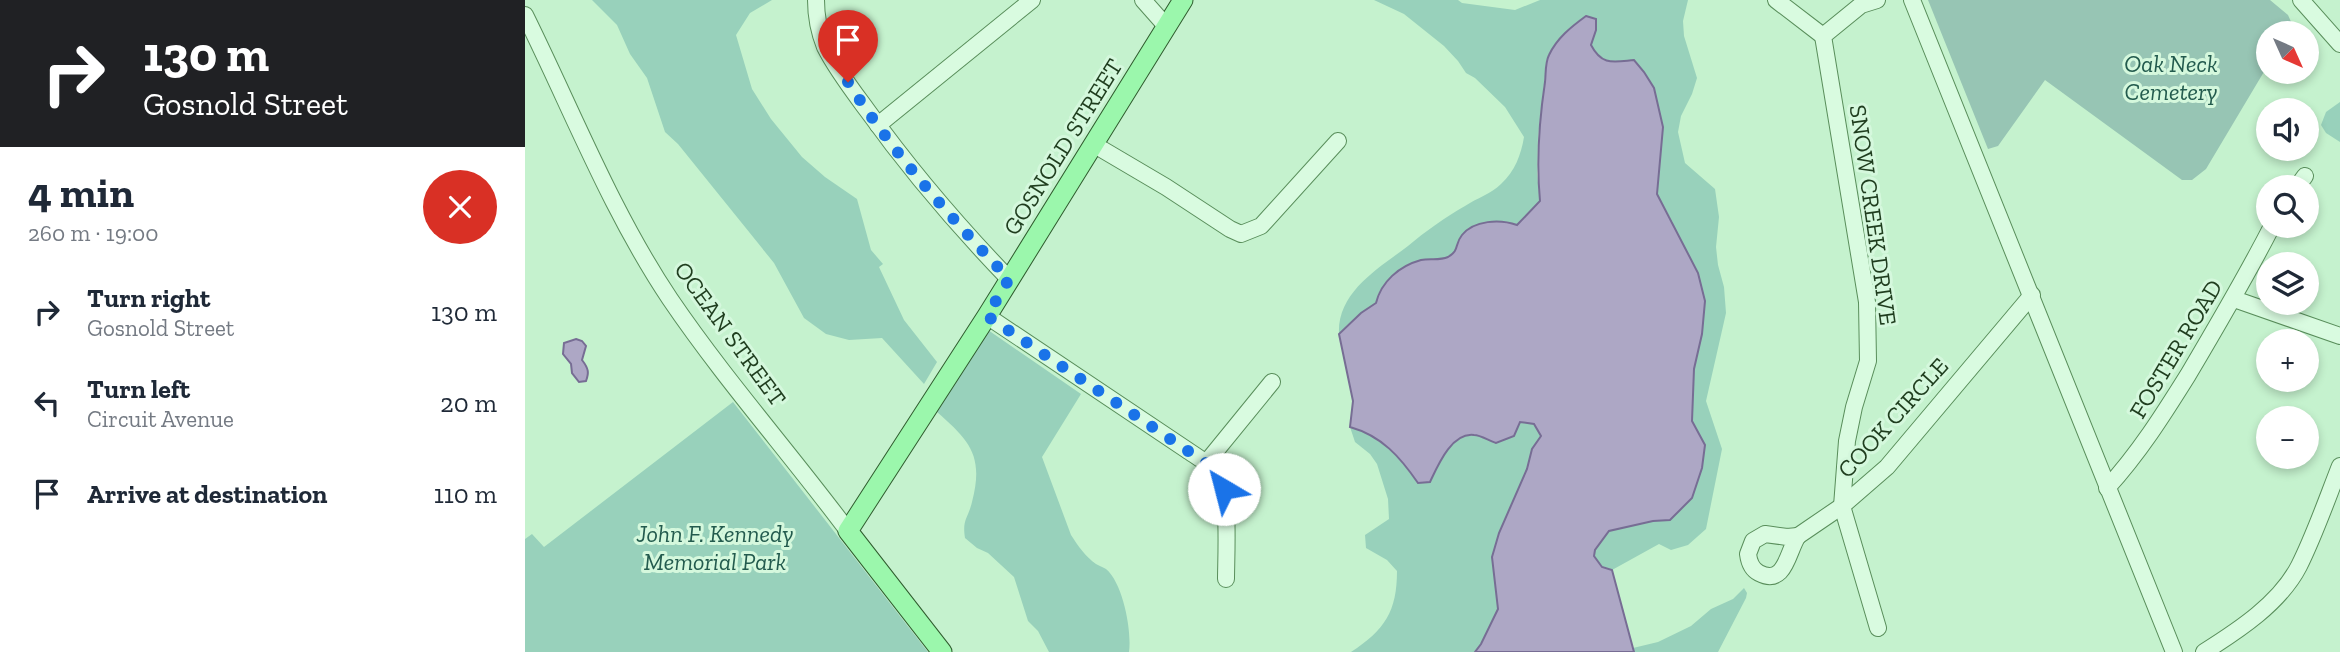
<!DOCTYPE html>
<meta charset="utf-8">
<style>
:root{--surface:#fff;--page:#f6f6f7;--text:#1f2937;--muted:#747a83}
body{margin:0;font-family:"Zilla Slab",serif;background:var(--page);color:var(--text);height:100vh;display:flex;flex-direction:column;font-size:26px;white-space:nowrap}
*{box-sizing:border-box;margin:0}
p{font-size:23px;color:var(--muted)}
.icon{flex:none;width:38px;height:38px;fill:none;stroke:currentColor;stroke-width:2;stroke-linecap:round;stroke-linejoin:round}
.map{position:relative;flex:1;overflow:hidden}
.drawer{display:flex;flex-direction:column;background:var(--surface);width:525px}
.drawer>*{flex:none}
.guide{background:#202124;color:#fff;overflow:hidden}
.needle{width:46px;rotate:135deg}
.buttons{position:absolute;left:1731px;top:21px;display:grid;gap:14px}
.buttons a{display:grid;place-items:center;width:63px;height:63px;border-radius:50%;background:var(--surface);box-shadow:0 4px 10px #0003;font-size:35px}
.pin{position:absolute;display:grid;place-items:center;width:60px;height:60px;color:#fff;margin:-72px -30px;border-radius:50% 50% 50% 0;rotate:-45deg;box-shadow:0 0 7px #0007}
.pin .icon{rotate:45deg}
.me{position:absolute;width:77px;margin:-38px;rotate:323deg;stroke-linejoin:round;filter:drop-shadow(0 0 5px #0008)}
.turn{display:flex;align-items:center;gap:24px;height:147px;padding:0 28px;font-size:32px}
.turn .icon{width:91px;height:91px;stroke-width:2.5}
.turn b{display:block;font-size:49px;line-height:60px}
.round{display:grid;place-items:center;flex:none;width:74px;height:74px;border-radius:37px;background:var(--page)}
.headline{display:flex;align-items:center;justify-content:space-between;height:119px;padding:0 28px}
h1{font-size:42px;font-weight:800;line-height:52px}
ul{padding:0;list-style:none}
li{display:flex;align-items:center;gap:21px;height:91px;padding:0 28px}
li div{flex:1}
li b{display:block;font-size:26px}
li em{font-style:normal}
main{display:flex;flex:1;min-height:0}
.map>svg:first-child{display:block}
</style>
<main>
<section class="drawer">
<div class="guide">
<div class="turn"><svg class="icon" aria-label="right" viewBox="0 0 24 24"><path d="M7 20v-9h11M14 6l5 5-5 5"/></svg><div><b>130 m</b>Gosnold Street</div></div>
</div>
<div class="headline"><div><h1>4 min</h1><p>260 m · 19:00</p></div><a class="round" style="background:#d93025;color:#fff"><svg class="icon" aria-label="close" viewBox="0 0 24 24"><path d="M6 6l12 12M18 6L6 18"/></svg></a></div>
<ul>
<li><svg class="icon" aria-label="right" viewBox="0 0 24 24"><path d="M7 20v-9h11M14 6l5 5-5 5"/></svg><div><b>Turn right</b><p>Gosnold Street</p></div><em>130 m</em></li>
<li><svg class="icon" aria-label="left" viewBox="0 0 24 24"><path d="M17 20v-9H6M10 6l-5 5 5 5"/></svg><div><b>Turn left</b><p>Circuit Avenue</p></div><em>20 m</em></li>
<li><svg class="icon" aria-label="arrive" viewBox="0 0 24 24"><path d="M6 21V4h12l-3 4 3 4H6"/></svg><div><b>Arrive at destination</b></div><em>110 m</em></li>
</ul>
</section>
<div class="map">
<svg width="1815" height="652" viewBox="0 0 1815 652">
<rect width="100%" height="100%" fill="#c5f2ce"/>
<!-- green -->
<g fill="#98d1bb">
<path d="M67,0h180l-22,13 -14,22 16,54 19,30 31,38 23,20 32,22 14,51 12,14 -4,3 25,53 33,42 -13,22 -42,-46 -33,2 -23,-6 -22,-16 -30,-55 -96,-119 -13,-12 -18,-54 -17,-24 -13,-29z"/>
<path d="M849,0h84l4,3 53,7 25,-10h148l-5,21 1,15 13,42 -5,16 -11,22 -3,16 7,31 30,26 4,28 -3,30 2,18 6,22 2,26 -20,88 16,48 -16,80 -18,16 -17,5 -12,-6 -47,26 -10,-2 -9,-12 2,-6 14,-19 44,-10 17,-1 35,-75 -13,-24 2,-52 8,-35 3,-33 -33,-80 -15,-27 6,-67 -10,-39 -19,-28c-21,2 -31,6 -43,-15l5,-15 -49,28 -9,79 -1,37 3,27 -23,24c-22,-9 -56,-1 -61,26l-12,8 -22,1 -44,34 -2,9 -15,10 -22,21c-2,-42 40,-66 69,-88 18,-15 36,-28 57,-40 12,-8 26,-12 36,-22 14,-13 20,-29 23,-47l-19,-30 -30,-29 -9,-5 -8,-12 -14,-15 -40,-32z"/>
<path d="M1815,102v40l-14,-9 -5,-8 5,-13z"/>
<path d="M463,330l93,64 -39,63 29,78c7,11 15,22 25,29 3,2 7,3 10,5 17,14 26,62 23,83h-80l-11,-21 -10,-10 -14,-44 -26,-24 -11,-5 -12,-10c-3,-19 3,-19 7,-36 12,-46 -2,-61 -35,-90z"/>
<path d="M208,402l195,250h-403v-113l7,-5 12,13z"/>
<path d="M995,422l14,2 7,12 -9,13 -5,20 -28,64 -5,45 4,31 -17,35 -6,8h-124c34,-22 46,-41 46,-81l-10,-11 -21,-12 -1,-13 24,-16 -1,-20 -11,-35 -7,-10 -15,-12 -5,-15c33,9 49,31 68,56l12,-2c8,-16 22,-49 45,-46 6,0 15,6 21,8z"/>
<path d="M1219,588l3,5 -1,5 -28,54h-84l-1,-4 25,-6 33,-16 20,-17 22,-10z"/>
</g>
<!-- cemetery -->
<path fill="#97c5b4" d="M1403,0h342l18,15 4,9 -5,9h-19v32l-62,104 -14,11h-10l-137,-100 -47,66 -10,3z"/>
<!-- water -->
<g fill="#ada7c5" stroke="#776d94" stroke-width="2">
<path d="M1061,16l10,3v11l-5,15c11,21 22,17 43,15l10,12 10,16 9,39 -6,67 41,79 7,28 -3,33 -8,35 -2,52 13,24 -3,23 -10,30 -22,22 -17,1 -44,10 -14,19 -1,6 8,11 10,3 22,82h-159l6,-8 17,-35 -6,-52 7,-24 28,-64 5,-20 9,-13 -7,-12 -14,-2 -6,14 -18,7c-7,-2 -15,-8 -22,-8 -22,-3 -36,30 -44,47l-12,1c-18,-26 -36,-47 -68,-56l3,-26 -14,-67 22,-21 15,-10c5,-21 23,-37 45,-43 9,-2 18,1 27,-3 12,-7 6,-12 14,-22 12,-15 38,-16 55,-10l23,-24c-4,-41 -1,-79 5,-119 1,-9 0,-19 4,-27 8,-17 22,-28 37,-39z"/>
<path d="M51,339l6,2 4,5 -4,14c7,9 7,13 4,21l-7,1 -7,-9 -1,-9 -8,-10 1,-11z"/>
</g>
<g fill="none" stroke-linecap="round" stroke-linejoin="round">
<defs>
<g id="minor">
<path d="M291,0c0,16 3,32 9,47 11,22 28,44 42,63 43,60 91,116 142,169"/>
<path d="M618,0l23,26"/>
<path d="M1251,0l47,36"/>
<path d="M1352,0l-16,5 -38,31 44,266 1,59 -14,46 -7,34 -5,65 36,122"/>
<path d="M1387,0l262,652"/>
<path d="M1776,0l39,44"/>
<path d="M0,15c47,95 86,196 145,284 55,81 120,154 178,232"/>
<path d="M353,125l154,-125"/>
<path d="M568,144l73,43 64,42 11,5 20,-8 77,-85"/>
<path d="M1772,187l8,-11"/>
<path d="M1709,299l106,37"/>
<path d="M462,316l200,134c10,7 23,14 31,24 12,14 8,84 8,105"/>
<path d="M681,463l66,-81"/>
<path d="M1582,488c32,-35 56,-73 81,-113 29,-49 58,-98 84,-149"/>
<path d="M1240,534l22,3 11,-1c-10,13 -12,51 -39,37 -8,-4 -10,-11 -11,-19l5,-13z"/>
<path d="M1273,536l44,-30 45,-39 145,-172"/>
<path d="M1679,652c35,-22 76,-49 95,-86 16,-32 28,-67 41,-100"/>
</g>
<path id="major" d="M417,652l-94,-121 139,-215 196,-316"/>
</defs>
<!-- minor casing -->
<use href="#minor" stroke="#598e5b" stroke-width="18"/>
<!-- major casing -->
<use href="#major" stroke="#2f5c2e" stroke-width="21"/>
<!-- minor -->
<use href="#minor" stroke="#d9fbe0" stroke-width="16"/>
<!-- major -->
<use href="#major" stroke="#9bf7ac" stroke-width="19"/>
</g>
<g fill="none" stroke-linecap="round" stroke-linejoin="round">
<!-- route -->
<path stroke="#1a73e8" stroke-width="12" stroke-dasharray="0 21.6" d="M323,82c45,71 103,136 161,197l-22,37 219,147 12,11 6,15"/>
</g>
<g text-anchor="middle" stroke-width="6" stroke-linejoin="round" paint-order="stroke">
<!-- park labels -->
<g font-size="24" font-style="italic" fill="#235b4e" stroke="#d5f8dd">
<text x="1646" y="72">Oak Neck<tspan x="1646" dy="28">Cemetery</tspan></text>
<text x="190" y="542">John F. Kennedy<tspan x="190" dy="28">Memorial Park</tspan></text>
</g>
<!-- street labels -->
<g font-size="24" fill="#1f3d1e" stroke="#d5f8dd">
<text transform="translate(538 147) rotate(-58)" y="8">GOSNOLD STREET</text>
<text transform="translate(1348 215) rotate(82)" y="8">SNOW CREEK DRIVE</text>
<text transform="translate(205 334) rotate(54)" y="8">OCEAN STREET</text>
<text transform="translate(1651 349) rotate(-59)" y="8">FOSTER ROAD</text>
<text transform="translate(1368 418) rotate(-48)" y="8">COOK CIRCLE</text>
</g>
</g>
</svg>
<div class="buttons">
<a><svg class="needle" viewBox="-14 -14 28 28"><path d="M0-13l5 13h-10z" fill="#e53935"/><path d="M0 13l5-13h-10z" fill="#747a83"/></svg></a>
<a><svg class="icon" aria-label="sound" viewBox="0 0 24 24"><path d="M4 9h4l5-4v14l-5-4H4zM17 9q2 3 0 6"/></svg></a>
<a><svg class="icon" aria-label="search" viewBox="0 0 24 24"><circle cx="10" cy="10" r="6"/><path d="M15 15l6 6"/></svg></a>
<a><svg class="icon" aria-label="layers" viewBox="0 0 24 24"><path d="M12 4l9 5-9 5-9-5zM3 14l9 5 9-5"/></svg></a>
<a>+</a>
<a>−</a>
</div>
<div class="pin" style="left:323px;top:82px;background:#d93025"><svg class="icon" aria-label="arrive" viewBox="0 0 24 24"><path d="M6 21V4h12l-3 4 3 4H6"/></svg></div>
<svg class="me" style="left:699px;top:489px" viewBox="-20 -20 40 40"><circle r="19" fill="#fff"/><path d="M0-13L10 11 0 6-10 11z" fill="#1a73e8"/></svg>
</div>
</main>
